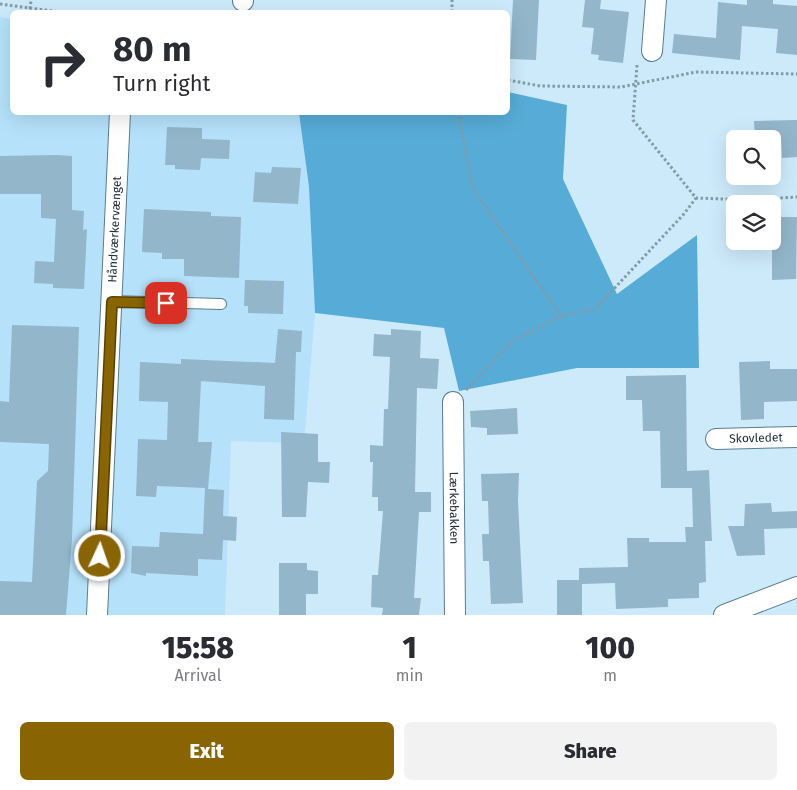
<!DOCTYPE html>
<meta charset="utf-8">
<style>
:root{--surface:#fff;--page:#f2f2f3;--text:#2b2b33;--muted:#7c7c81;--accent:#896402}
body{margin:0;font-family:"Fira Sans",sans-serif;background:var(--page);color:var(--text);height:100vh;display:flex;flex-direction:column;font-size:19px;white-space:nowrap}
*{box-sizing:border-box;margin:0}
p{font-size:16px;color:var(--muted)}
.icon{flex:none;width:28px;height:28px;fill:none;stroke:currentColor;stroke-width:2;stroke-linecap:round;stroke-linejoin:round}
.map{position:relative;height:615px;overflow:hidden}
.panel{display:flex;flex-direction:column;background:var(--surface);flex:1}
.panel>*{flex:none}
.banner{position:absolute;left:10px;top:10px;width:500px;height:105px;border-radius:8px;box-shadow:0 5px 20px #0002;background:#fff;color:var(--text);overflow:hidden}
.buttons{position:absolute;left:726px;top:130px;display:grid;gap:10px}
.buttons a{display:grid;place-items:center;width:55px;height:55px;border-radius:8px;background:var(--surface);box-shadow:0 5px 20px #0002;font-size:25px}
.pin{position:absolute;display:grid;place-items:center;width:42px;height:42px;color:#fff;margin:-21px;border-radius:10px;box-shadow:0 2px 8px #0006}
.me{position:absolute;width:55px;margin:-28px;rotate:3deg;stroke-linejoin:round;filter:drop-shadow(0 0 4px #0008)}
.turn{display:flex;align-items:center;gap:18px;height:105px;padding:0 20px;font-size:22px}
.turn .icon{width:65px;height:65px;stroke-width:2.5}
.turn b{display:block;font-size:35px;line-height:42px}
.eta{display:flex;justify-content:space-evenly;align-items:center;height:85px;text-align:center}
.eta b{font-size:30px;font-weight:800;line-height:35px}
.button{display:flex;gap:10px;margin-top:auto;padding:10px 20px}
.button a{flex:1;height:58px;border-radius:8px;background:var(--accent);color:#fff;font-size:20px;font-weight:800;line-height:58px;text-align:center}
.button a+a{background:var(--page);color:var(--text)}
.map>svg:first-child{display:block}
</style>
<div class="map">
<svg width="797" height="615" viewBox="0 0 797 615">
<rect width="100%" height="100%" fill="#cdeafb"/>
<!-- built -->
<path fill="#b5e1fa" d="M0,17l12,2v93l287,1 10,74 6,126 -11,130 -73,-2 -6,174h-225z"/>
<!-- forest -->
<path fill="#57acd7" d="M508,92l59,13 -4,74 54,115 80,-59 2,133h-122l-118,23 -15,-63 -129,-15 -6,-126 -10,-74 209,-1z"/>
<!-- building -->
<g fill="#93b6ca">
<path d="M513,0h26l-3,60 -26,-1z"/>
<path d="M585,0h16l-1,9 29,3 -6,51 -25,-3 1,-5 -8,-1 3,-26 -12,-1z"/>
<path d="M747,0h26v4l24,2v49l-21,-2 2,-24 -36,-3 -2,34 -68,-7 2,-19 42,4 2,-36 29,3z"/>
<path d="M797,120v37l-15,1 -1,-19h-26l-1,-18z"/>
<path d="M167,127l35,1v11l28,1 -1,19 -28,-1 -1,12 -25,-1v-4h-10z"/>
<path d="M57,155l15,1v54l12,1 -1,19 4,-1 -3,60 -31,-1v-4l-19,-1 1,-22 19,1 2,-43 -15,-1v-24h-41v-38z"/>
<path d="M272,167l29,1 -3,36 -45,-2 2,-30 16,1z"/>
<path d="M144,209l67,3v4l30,1 -2,61 -55,-2v-17h-22v-6l-20,-1z"/>
<path d="M772,217h25l-1,62 -24,1z"/>
<path d="M245,280l39,1 -1,33 -35,-1v-7h-4z"/>
<path d="M12,325l67,2 -7,212 -6,76h-66v-34l32,1 5,-101 11,-10 1,-27 -49,-2v-41l9,1z"/>
<path d="M278,329l24,2 -1,21h-5l-2,68 -30,-1 1,-33 -64,-5 -3,61h14l-4,47 16,1 -1,26 14,1 -1,24 -13,-1 -1,20 -24,-1v17l-52,-3v3l-15,-3 1,-27 27,1 1,-15 43,2 2,-46 -48,-2 -1,11 -20,-1 2,-57 29,1 1,-38 -29,-1 1,-39 41,2v-5l94,4z"/>
<path d="M391,329l30,2 -1,27 19,1 -2,30 -20,-1 -2,104h16v20h-12l-5,86h7l-2,17h-37l1,-7 -12,-1 1,-32h6l5,-64h-5v-14h-6l1,-35h-3v-17l13,1 1,-37h4l2,-52 -17,-1 1,-22 17,1z"/>
<path d="M770,361v8h27v32l-33,1v17l-23,1 -2,-58z"/>
<path d="M686,375l1,96 22,-1 3,71h-7l1,41 -7,1v15l-31,1v8l-52,2 -1,-26 -33,1v31h-25v-35h22v-12l49,-1 -1,-29h22v4h37l-1,-15h8l-1,-39h-31l-1,-57h-17l-1,-31h-16v-24z"/>
<path d="M517,408l1,26 -31,1v-7l-16,-1 -1,-16z"/>
<path d="M281,432l37,2v28h12l-1,21 -21,-1 -2,35h-24z"/>
<path d="M519,473l-1,28 5,102 -32,1 -2,-43h-6l-1,-27h7l-1,-33h-6l-1,-27z"/>
<path d="M771,503l1,9 25,-1v17l-33,1 1,26 -28,1 -9,-30h16l1,-22z"/>
<path d="M279,563h28v7l11,1v23h-12v21h-27z"/>
</g>
<g fill="none" stroke-linecap="round" stroke-linejoin="round">
<defs>
<path id="service" d="M111,301l110,3"/>
<g id="minor">
<path d="M243,1v-1"/>
<path d="M652,51l4,-51"/>
<path id="s1" d="M453,402l2,213"/>
<path id="s2" d="M716,439l81,-2"/>
<path id="s3" d="M97,615l23,-503"/>
<path d="M724,615l73,-28"/>
</g>
</defs>
<!-- service casing -->
<use href="#service" stroke="#5a7c8e" stroke-width="12"/>
<!-- minor casing -->
<use href="#minor" stroke="#5a7c8e" stroke-width="22"/>
<!-- path -->
<g stroke="#839aa7" stroke-width="3" stroke-dasharray="2.5 2.5" stroke-linecap="butt">
<path d="M0,4l60,8"/>
<path d="M30,9l1,-9"/>
<path d="M452,12v-12"/>
<path d="M637,65l-4,55 63,78 53,2 48,-3"/>
<path d="M508,80l32,6 81,1 75,-15 101,2"/>
<path d="M458,112l15,77 88,127"/>
<path d="M466,390l45,-48 50,-26 34,-7 88,-94 13,-17"/>
</g>
<!-- service -->
<use href="#service" stroke="#fff" stroke-width="10"/>
<!-- minor -->
<use href="#minor" stroke="#fff" stroke-width="20"/>
</g>
<g fill="none" stroke-linecap="round" stroke-linejoin="round">
<defs>
<path id="route" d="M100,556l12,-254 54,1"/>
</defs>
<!-- route casing -->
<use href="#route" stroke="#594101" stroke-width="12"/>
<!-- route -->
<use href="#route" stroke="#896402" stroke-width="9"/>
</g>
<g text-anchor="middle" stroke-width="4" stroke-linejoin="round" paint-order="stroke">
<!-- street labels -->
<g font-size="12" fill="#212f37" stroke="#fff">
<text dy="4" stroke="none"><textPath href="#s3" startOffset="386">Håndværkervænget</textPath></text>
<text dy="4" stroke="none"><textPath href="#s2" startOffset="40">Skovledet</textPath></text>
<text dy="4" stroke="none"><textPath href="#s1" startOffset="106">Lærkebakken</textPath></text>
</g>
</g>
</svg>
<div class="buttons">
<a><svg class="icon" aria-label="search" viewBox="0 0 24 24"><circle cx="10" cy="10" r="6"/><path d="M15 15l6 6"/></svg></a>
<a><svg class="icon" aria-label="layers" viewBox="0 0 24 24"><path d="M12 4l9 5-9 5-9-5zM3 14l9 5 9-5"/></svg></a>
</div>
<div class="pin" style="left:166px;top:303px;background:#d93025"><svg class="icon" aria-label="arrive" viewBox="0 0 24 24"><path d="M6 21V4h12l-3 4 3 4H6"/></svg></div>
<svg class="me" style="left:100px;top:556px" viewBox="-20 -20 40 40"><circle r="17" fill="#896402" stroke="#fff" stroke-width="3"/><path d="M0-11L8 9 0 5-8 9z" fill="#fff"/></svg>
<div class="banner">
<div class="turn"><svg class="icon" aria-label="right" viewBox="0 0 24 24"><path d="M7 20v-9h11M14 6l5 5-5 5"/></svg><div><b>80 m</b>Turn right</div></div>
</div>
</div>
<section class="panel">
<div class="eta">
<div><b>15:58</b><p>Arrival</p></div>
<div><b>1</b><p>min</p></div>
<div><b>100</b><p>m</p></div>
</div>
<div class="button"><a>Exit</a><a>Share</a></div>
</section>
